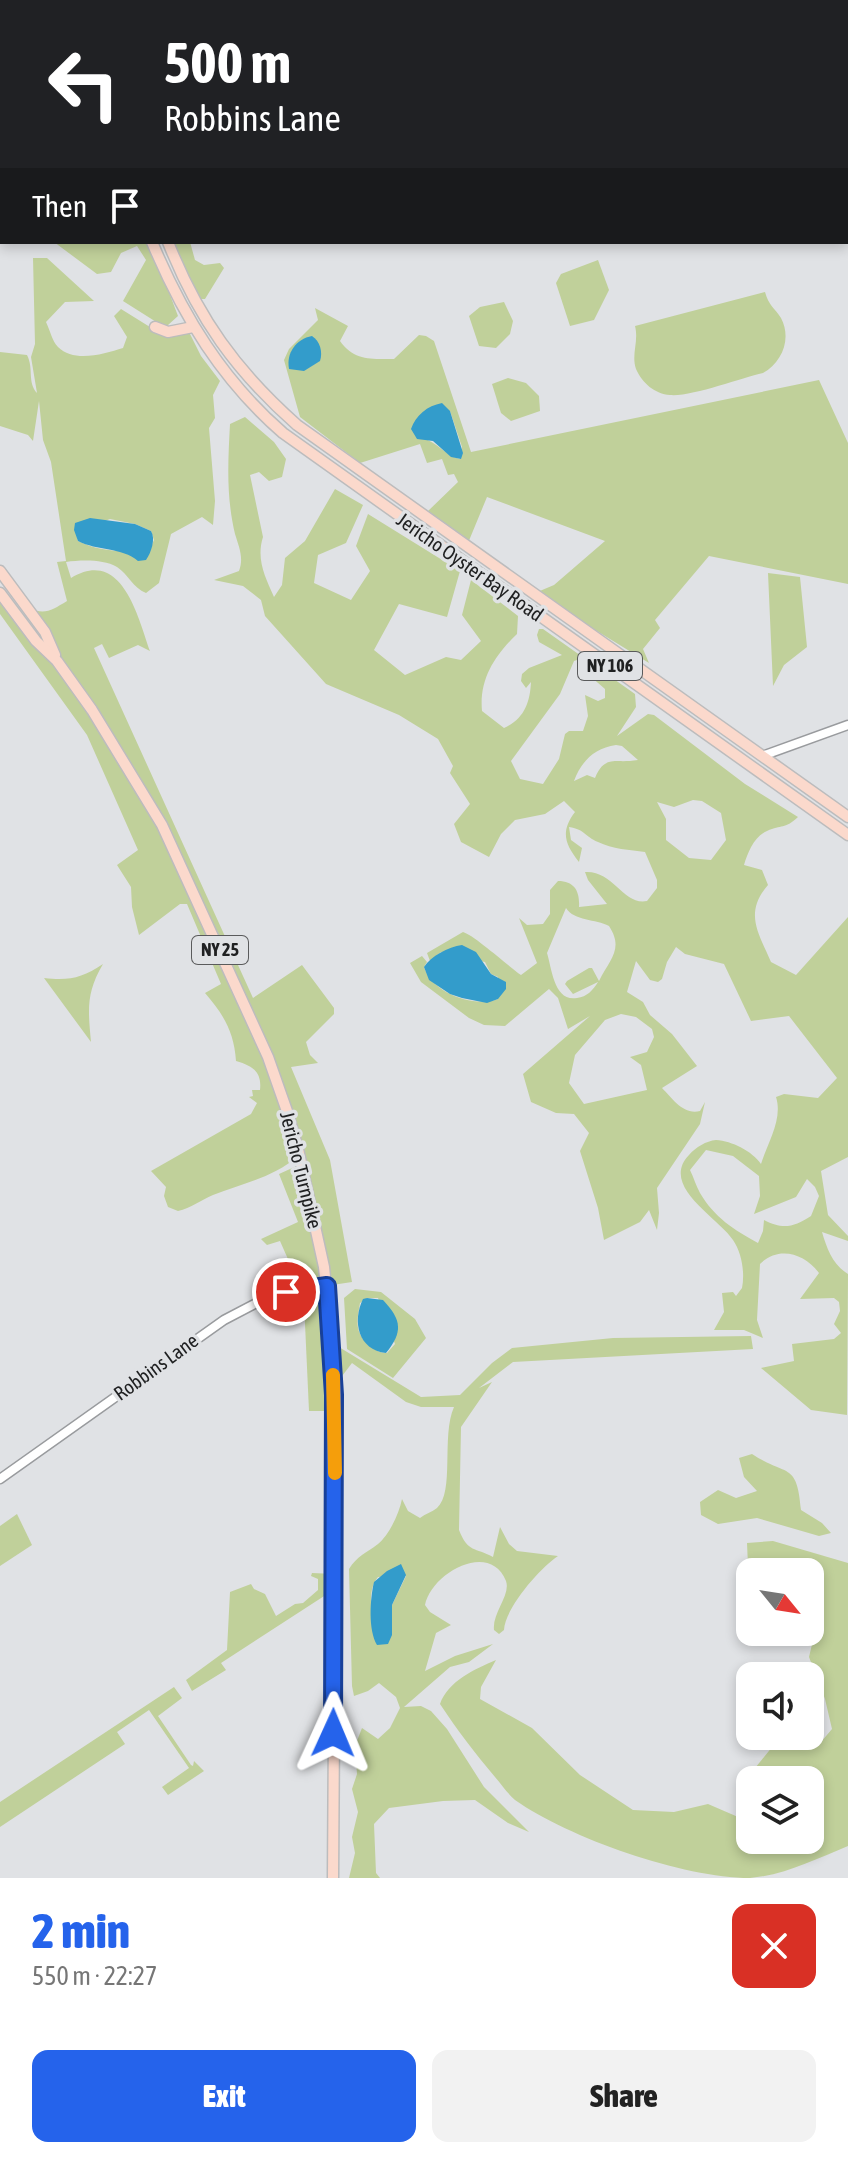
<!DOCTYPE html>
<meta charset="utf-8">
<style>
:root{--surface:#fff;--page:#f2f2f2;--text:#222;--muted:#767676;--accent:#2563eb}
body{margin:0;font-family:"Asap Condensed",sans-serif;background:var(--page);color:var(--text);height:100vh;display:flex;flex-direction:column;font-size:30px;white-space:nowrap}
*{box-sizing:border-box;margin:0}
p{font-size:26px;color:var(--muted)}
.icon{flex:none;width:44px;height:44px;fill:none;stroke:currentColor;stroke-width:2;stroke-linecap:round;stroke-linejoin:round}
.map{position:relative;height:1878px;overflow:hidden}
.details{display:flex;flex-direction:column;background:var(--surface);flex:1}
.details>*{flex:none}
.banner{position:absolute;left:0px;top:0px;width:848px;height:244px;box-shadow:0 4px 12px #0003;background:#202124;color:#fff;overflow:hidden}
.needle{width:52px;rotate:120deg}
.tools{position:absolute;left:736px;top:1558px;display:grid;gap:16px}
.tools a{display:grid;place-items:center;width:88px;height:88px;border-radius:16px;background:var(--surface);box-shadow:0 4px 12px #0003;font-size:40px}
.pin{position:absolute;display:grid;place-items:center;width:68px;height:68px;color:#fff;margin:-34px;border:4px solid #fff;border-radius:50%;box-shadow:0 2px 8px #0007}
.me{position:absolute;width:88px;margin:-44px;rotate:1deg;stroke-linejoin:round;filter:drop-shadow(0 0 6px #0008)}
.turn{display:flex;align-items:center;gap:28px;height:168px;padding:0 32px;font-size:36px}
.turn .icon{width:104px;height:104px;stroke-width:2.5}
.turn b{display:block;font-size:56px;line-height:68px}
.then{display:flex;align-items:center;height:76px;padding:0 32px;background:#0003;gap:16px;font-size:30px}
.round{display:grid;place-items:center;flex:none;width:84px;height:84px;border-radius:16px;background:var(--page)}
.overview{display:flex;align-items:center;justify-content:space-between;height:136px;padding:0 32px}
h1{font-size:48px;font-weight:800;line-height:60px;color:var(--accent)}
.button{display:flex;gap:16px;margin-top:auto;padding:16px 32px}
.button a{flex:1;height:92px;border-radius:16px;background:var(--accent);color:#fff;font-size:32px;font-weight:800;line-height:92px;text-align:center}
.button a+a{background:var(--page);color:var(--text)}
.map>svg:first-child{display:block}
</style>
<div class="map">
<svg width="848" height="1878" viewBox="0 0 848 1878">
<rect width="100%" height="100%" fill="#e0e2e5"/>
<!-- green -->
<g fill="#c0d09a" fill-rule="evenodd">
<path d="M0,0h411l-5,2z"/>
<path d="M54,242h96l28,74 -10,9h-7l-38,-24 23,-41 -9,-14 -16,7 -10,19 -14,2z"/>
<path d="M174,242h16l5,18 9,5 16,-2 4,5 -19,31h-6z"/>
<path d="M33,258h14l47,43 -29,1 -19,20c4,8 6,19 12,25 16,16 46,7 65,1l4,-11 -13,-21 7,-7 37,23h31l12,24 19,25 -7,14 2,23 -6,10 6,73 -2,24 -11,-8 -31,17 -12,49 -13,10c-13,-5 -18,-19 -29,-26 -14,-8 -36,-7 -51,-5l5,16c51,-31 67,39 79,73l-12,-6 -29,13 -7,-14 -8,4 159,350 49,-33 32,43v6l-28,28 4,13 8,8 -27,4 39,93 22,122 -66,10 -8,-20 13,-6 -11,-25 -13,4 -6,-6 37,-17 -19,-48 22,-10 -3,-8c-25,22 -55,27 -85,39 -12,5 -22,13 -35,16l-10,-4 -4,-11 2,-9 -15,-16 100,-57 6,-11 -8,-6 4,-1 -1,-6h8c2,-18 -7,-24 -24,-29 -2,-29 -12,-46 -31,-68l16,-9 -34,-80h-7l-41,31 -7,-28 -1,-20 -14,-22 21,-15 -51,-115 -87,-121v-16l56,62 -28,-53c16,9 24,3 39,-6l-10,-39 9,-1 -15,-99 -8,-22 -4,-39 -6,40 -5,-6 -28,-9v-74l27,3c7,13 0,27 10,38l-6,-36 4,-13zM110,519l25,5 16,7 3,9 -4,9c-25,4 -49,3 -72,-8l-2,-9z"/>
<path d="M598,260l11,30 -15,30 -24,6 -14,-43 5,-9z"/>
<path d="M765,292c4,14 9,15 16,26 11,21 1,44 -18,55 -22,5 -72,24 -93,22 -15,-1 -28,-12 -34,-26 -5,-15 3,-27 -1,-43z"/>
<path d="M504,302l9,19 -3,13 -14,14 -17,-2 -10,-30 11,-9z"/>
<path d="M315,308l33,18 -8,15c14,20 31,18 54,18l25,-24 7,1 8,5 37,111 348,-72 29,63v141l-139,-28 -54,64 5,8 -17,21 6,14 -114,-70 19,-8 51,-44 -118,-44 -19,46 -41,-31 31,-30 -4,-8 -6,1 -6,-16 -15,4 -7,-19 -60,19 -60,-46 -16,-57 5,-11 29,-29zM450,411l12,36 -2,12c-14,-3 -22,-16 -37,-21z"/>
<path d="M508,378l18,5 13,13 1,15 -29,10 -10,-8 -9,-29z"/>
<path d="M245,417l29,25 12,17 -4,18 -13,4 -10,-9 -9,3 13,62c-7,22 2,40 11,60l8,-12 3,-27 20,-17 30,-52 28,16 -17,38 -28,12 -4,28 37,17 19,-29 -14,-25 12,-32 92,57 -13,46 -48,-13 -25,46 31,25 41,-18 15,3 20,-19 -19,-26 9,-35 47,36 -1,18c-22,21 -38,45 -35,77l22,17c20,-9 26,-25 27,-46l-5,6 -5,-7 1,-7 7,-6 33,-13 -23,-13 -2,-7 2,-6h4l92,65 1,13 -19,29 31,-22 6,1 91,69 53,33c-14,13 -16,7 -31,14 -13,6 -19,21 -23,34l18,5 6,15c-24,28 -10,47 3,77l25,13 52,-58v240l-27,14 7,44 20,21v5l-26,-9c5,17 11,33 26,42l-1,141 -36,-5 -50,-42 33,-7 -2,-17 42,-5 7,-6 -7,-9 6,-13 -1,-9 -5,-4 -34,1 19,-26c-14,-19 -40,-28 -59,-9l-3,56 6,18 -19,-8h-30l10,-18 -2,-19 11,-1 3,4 6,-8c3,-15 0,-35 -9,-48 -14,-22 -74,-54 -44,-85 7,-8 17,-14 27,-15 16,1 36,11 45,24 7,-22 22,-45 15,-67l8,-3 34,4 19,-20 -48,-62 -38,5 -27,-57 -39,-10 -9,-7 -9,15 -5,17 -4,3 -8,-2 -14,-19 -9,31 16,10 7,13 22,19 25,32 -35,22c11,11 21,27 38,23l5,-9 -5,22 -43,64 2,25 -2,17 -8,-20 -9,12 -36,18 -6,-32 -18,-57 9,-18 -15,-19 -18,-1 -25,-11 -8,-28 67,-58 -22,13 -10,-31 -9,-9 -44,37 -21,-1 -15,-7 -48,-36 -11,-19 12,-7 5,6 -3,5c8,26 50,41 74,32v-22l-7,-3 -6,-12 -44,-10 -11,9 -3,-8 36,-21c11,3 45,34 58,43l16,-12 -18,-45 8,7 16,-1 7,-10v-24l8,-9c17,0 22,11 21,26l28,-3 -19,-24 -3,-8c28,-2 39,34 62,29l10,-13v-8l-12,-28c-15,-2 -33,-3 -47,-10 -14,-6 -12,-12 -29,-15l2,13 11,8 -3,14c-14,-18 -19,-30 -4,-50l-11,-11 -19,13 -30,6 -14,14 -12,23 -28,-15 -7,-18 16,-20 -20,-31 3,-7 -15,-27 -39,-24 -73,-31 -61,-68 -4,-16 -18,-14 -29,-6 25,-9c5,-13 0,-24 -4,-37 -9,-38 -7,-72 -5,-110zM580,659l10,17 15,13v9l-7,3 -13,-6 3,21 -5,15h-14l-4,3 -6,25 -16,25 -23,-5 -9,-18 49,-67 14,-33zM616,745l6,1 16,14c-23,4 -33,-6 -43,18l-8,-3 -13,6c7,-19 20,-33 42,-36zM693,800l9,1 19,12 5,27 -15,20 -22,-2 -23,-18v-21l-9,-17 17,5zM566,908c8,13 30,11 43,18 15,23 1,33 -10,55l-7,-13h-3l-22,13 -2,3 8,10 25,-12c-5,8 -11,15 -21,16 -23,4 -25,-29 -30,-45zM621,1014l15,3 16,12 2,8 -7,15 -17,5 11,8 6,25 -63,14 -15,-21 6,-28 30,-35zM706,1150l27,6 26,20 1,20 -6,18 42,-17 11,-18 8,8 4,9 -8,20c-17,11 -28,14 -47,4l-1,11 -5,12c-24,-13 -44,-26 -58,-50 -4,-7 -6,-15 -10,-23z"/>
<path d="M768,573l32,4 7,70 -23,18 -11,21z"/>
<path d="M103,964c-17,29 -15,45 -12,78l-47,-64c25,3 38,0 59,-14z"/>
<path d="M355,1289l26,3 34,27 11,19 -33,40 -46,-29 -3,-51zM367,1298h11l17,46 -8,9c-8,0 -11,-3 -18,-8 -15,-13 -12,-24 -9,-42z"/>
<path d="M329,1301l5,110h-25l-5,-109z"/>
<path d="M751,1336l2,13 -240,13 -34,26 13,-6 -31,45 -2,103c9,23 16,17 34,27l7,-30 9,17 8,7 41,5c-18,12 -53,52 -54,74l-5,4 -5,-4c-2,-17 17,-35 12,-49 -16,-41 -75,-8 -81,24l5,7 21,13 -15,8 -11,38 30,-15 38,-12 -24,18 -19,5 -46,40 17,-1 10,5 16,18 37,58 45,45 -21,-9 -33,-23 -32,1 -54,7 -15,16 2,49 4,5h-31l6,-25 -3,-16 6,-25 -6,-23 5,-15 -2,-28 7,-18 16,11 12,-11 10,-20 -4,-11 -17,-14 -11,8 -14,5 -2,-10 -3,-117c8,-13 17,-16 29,-25 11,-9 21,-30 24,-45l6,12 12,7c5,-4 12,-6 17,-10 18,-16 4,-72 17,-101h-33l-15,-5 -54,-39 -16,21 -2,-40 87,53 39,-2 32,-32 20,-15 101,-10zM406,1576l-14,29 -19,16c-2,-15 -5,-32 5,-44z"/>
<path d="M752,1454c35,23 45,7 49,56l21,13 9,10 -12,3 -62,-18 -39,6 -17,-9 -1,-13 18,-12 18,8 21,-7 -13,-14 -5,-19z"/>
<path d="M17,1514l15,31 -32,21v-40z"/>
<path d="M773,1541l75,22v283c-32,13 -63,29 -98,32 -67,0 -181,-40 -235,-78 -7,-6 -14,-16 -20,-23 -20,-24 -38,-47 -55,-73 8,-23 35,-35 56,-44l-15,27 -1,12 52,29 48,47 53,35 41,2 34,-8 37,16 5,-6v26h60v-60h-53l-6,-7 30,-37h25l15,6 11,-13 -7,-30 -16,-42 5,-21 -6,-4 2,-60h-58l-4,-6 -1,-23z"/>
<path d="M312,1573l23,1v15l-114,74 5,7 -34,21 -6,-11 41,-30 3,-58 21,-8 3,5 11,5 11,22 19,-12 8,-1 15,-13v-11l-7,-3z"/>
<path d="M174,1687l8,11 -24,18 33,49 2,1 1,-5 10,10 -36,24 -6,-8 27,-19 -40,-58 -32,22 8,12 -125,83v-25z"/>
</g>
<!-- water -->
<g fill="#339ccb">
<path d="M312,336c8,5 11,16 8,25l-16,10 -15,-2c-3,-16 7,-30 23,-33z"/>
<path d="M442,403l8,8 13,42 -2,6 -10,-2 -18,-16 -16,-2 -6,-10c5,-14 16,-23 31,-26z"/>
<path d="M90,518l45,6 16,7c5,8 0,22 -5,29l-8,1c-16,-14 -41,-10 -60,-20l-4,-11 1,-7z"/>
<path d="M462,945l14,7 15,22 15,8v7l-8,10 -11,4 -25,-5 -12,-4 -21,-14 -5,-13c7,-11 24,-20 38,-22z"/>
<path d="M367,1298l16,2c19,20 20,32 3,53 -28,-3 -34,-32 -23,-54z"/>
<path d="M401,1564l5,11 -14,30v30l-4,9 -11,1c-9,-15 -7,-46 -3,-63l13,-11z"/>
</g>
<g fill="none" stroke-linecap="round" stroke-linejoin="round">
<defs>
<g id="tertiary">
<path d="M762,756l86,-31"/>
<path d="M0,1479l224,-159 46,-24 57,-10"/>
</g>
<g id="primary">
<path d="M418,2l6,-2"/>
<path d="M463,2l3,-2"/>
<path d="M0,18h2"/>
<path d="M0,48l2,1"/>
<path d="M152,242c31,74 70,138 131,191l565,402"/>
<path d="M168,242c30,76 68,129 129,183l551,392"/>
<path d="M155,327l13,5 25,-5"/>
<path d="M0,571l45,61 10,23"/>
<path d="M0,593l36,48 21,20 35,49 70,115 106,232 20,57 10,35 26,118 9,88 2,219 -2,304"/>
</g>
</defs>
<!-- tertiary casing -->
<use href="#tertiary" stroke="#999b9e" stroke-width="11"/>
<!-- primary casing -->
<use href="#primary" stroke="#bcbcbd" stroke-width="13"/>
<!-- tertiary -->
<use href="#tertiary" stroke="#fff" stroke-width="8"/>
<!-- primary -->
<use href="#primary" stroke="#fbd9cc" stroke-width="10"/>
</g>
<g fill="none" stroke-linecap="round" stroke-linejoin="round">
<defs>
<path id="route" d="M286,1292l41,-6 7,109 -1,338"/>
</defs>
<!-- route casing -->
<use href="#route" stroke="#184099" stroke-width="20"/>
<!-- route -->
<use href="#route" stroke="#2563eb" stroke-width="14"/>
<!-- slow -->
<path stroke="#f59e0b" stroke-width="14" d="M333,1375l2,98"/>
</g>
<g text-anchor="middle" stroke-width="7" stroke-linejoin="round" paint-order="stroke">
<!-- shield labels -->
<g fill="#e0e2e5" stroke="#5a5b5c" stroke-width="2">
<rect x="578" y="652" width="64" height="28" rx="6"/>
<rect x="192" y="936" width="56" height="28" rx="6"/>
</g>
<g font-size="18" font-weight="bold" fill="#202122">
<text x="610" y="672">NY 106</text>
<text x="220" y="956">NY 25</text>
</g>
<!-- street labels -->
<g font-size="20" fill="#202122" stroke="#e0e2e5">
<text transform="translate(470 567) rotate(35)" y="7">Jericho Oyster Bay Road</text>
<text transform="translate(301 1170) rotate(76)" y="7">Jericho Turnpike</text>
<text transform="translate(156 1367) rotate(-36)" y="7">Robbins Lane</text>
</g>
</g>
</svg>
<div class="tools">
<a><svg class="needle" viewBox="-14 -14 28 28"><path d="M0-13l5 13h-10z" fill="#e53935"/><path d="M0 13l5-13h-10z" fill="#767676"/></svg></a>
<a><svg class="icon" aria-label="sound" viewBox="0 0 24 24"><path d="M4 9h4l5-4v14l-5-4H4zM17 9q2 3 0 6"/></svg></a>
<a><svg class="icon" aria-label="layers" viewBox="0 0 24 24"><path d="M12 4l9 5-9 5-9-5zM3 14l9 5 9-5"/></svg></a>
</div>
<div class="pin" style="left:286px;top:1292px;background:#d93025"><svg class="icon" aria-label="arrive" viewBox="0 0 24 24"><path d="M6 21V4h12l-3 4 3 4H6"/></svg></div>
<svg class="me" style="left:333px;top:1733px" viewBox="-20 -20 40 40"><path d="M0-17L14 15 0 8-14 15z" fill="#2563eb" stroke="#fff" stroke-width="4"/></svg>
<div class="banner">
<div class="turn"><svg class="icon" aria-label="left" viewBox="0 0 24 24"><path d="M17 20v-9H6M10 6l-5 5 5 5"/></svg><div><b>500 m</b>Robbins Lane</div></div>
<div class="then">Then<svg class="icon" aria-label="arrive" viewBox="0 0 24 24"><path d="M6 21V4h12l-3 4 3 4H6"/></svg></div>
</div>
</div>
<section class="details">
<div class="overview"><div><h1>2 min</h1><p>550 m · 22:27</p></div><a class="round" style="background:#d93025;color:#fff"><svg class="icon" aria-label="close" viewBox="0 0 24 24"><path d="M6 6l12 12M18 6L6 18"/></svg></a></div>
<div class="button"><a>Exit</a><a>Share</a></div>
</section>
